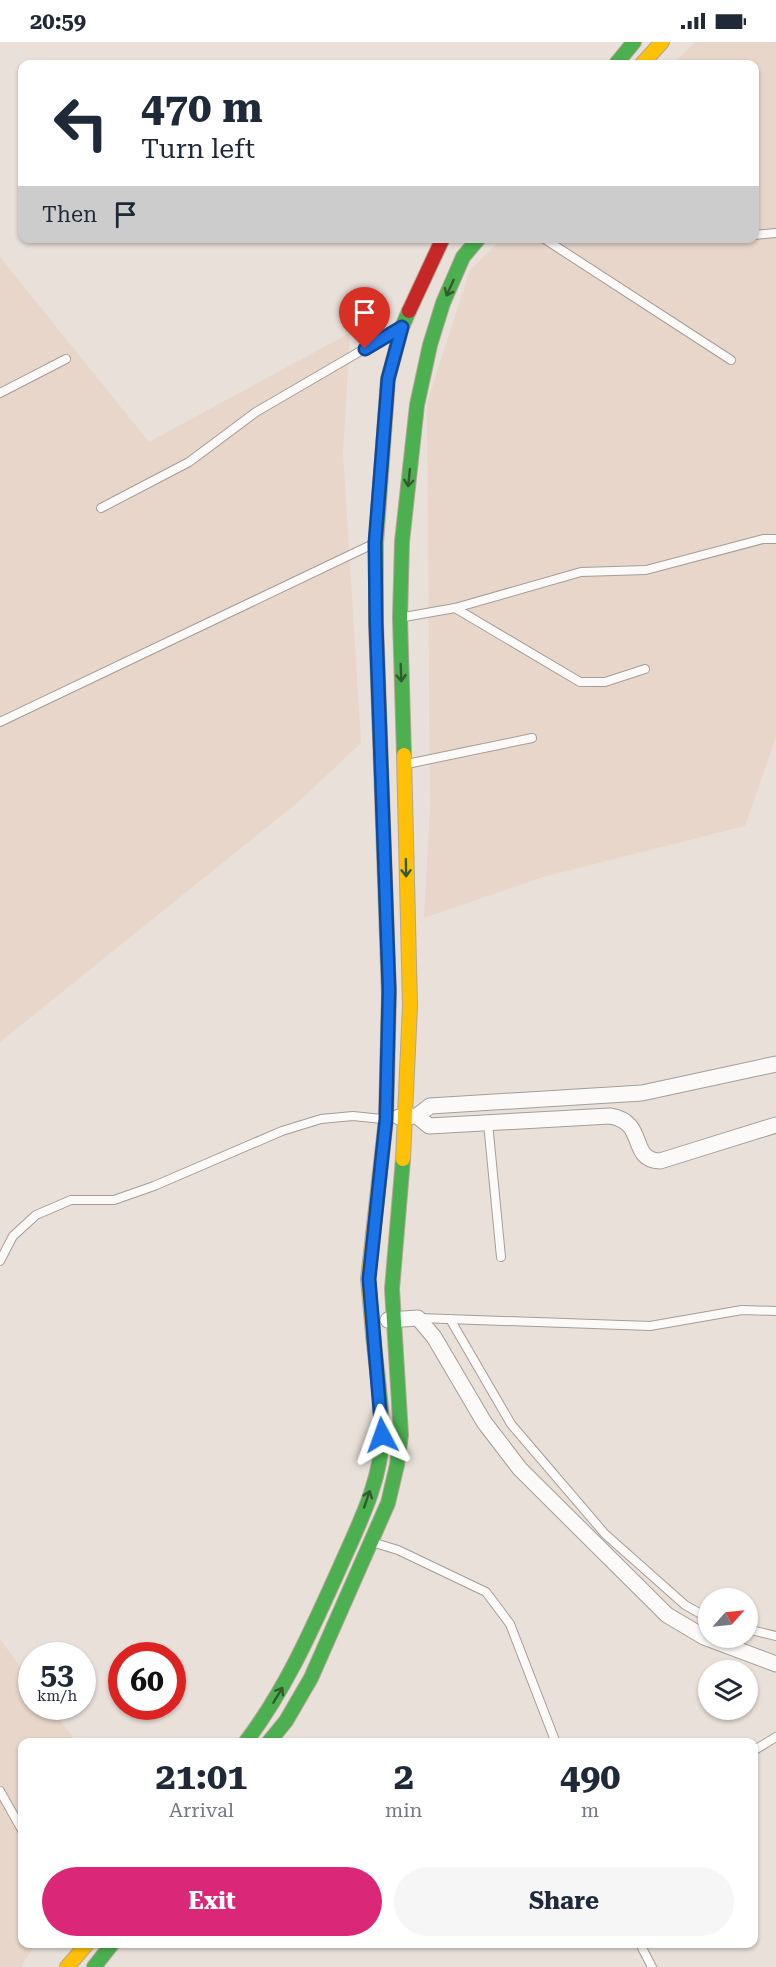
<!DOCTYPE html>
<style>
:root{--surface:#fff;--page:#f6f6f7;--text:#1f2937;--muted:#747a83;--accent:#db2777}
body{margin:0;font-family:"Roboto Serif",serif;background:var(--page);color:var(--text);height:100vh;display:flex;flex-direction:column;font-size:22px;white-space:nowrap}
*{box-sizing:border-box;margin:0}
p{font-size:20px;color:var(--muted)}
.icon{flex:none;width:33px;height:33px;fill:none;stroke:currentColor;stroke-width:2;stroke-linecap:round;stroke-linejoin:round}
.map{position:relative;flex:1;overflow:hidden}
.panel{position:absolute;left:18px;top:1696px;width:740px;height:210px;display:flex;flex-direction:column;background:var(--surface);border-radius:12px;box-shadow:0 2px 4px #0004}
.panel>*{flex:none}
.hud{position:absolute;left:18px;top:18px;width:741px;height:183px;border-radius:12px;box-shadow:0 2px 4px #0004;background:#fff;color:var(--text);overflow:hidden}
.needle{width:39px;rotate:63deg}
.tools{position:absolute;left:698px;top:1546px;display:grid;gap:12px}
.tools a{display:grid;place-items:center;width:60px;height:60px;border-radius:50%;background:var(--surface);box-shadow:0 2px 4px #0004;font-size:30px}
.speed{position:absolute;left:18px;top:1600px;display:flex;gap:12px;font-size:30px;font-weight:700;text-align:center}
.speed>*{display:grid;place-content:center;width:78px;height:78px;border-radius:50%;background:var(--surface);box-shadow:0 2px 4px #0004;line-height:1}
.speed small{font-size:15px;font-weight:400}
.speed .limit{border:9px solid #d22;background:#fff;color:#111}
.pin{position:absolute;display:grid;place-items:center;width:51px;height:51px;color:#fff;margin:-62px -26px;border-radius:50% 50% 50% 0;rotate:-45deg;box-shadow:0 0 6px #0007}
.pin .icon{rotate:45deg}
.me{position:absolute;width:66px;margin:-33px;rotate:356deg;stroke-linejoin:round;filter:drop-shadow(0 0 4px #0008)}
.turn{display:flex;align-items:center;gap:21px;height:126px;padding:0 24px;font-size:27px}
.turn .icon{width:78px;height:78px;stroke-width:2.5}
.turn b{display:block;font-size:42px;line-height:51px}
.then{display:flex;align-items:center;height:57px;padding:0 24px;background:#0003;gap:12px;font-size:22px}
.eta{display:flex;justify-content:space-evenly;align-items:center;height:102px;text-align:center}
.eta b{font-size:36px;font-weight:700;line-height:42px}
.primary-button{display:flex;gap:12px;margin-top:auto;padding:12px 24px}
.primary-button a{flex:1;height:69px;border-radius:36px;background:var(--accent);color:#fff;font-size:24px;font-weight:700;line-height:69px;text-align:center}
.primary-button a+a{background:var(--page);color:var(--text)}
.status{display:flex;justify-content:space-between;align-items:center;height:42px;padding:0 30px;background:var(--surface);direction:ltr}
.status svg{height:16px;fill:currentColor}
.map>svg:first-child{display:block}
</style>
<div class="status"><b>20:59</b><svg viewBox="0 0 49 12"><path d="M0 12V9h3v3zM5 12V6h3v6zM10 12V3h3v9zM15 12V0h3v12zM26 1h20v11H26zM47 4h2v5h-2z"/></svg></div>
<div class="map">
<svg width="776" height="1925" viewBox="0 0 776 1925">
<rect width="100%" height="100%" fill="#e9e0d9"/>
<!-- built -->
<g fill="#e7d6c9">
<path d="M695,0h81v695l-31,89 -202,51 -119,41 6,-110 -3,-405 43,-133 32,-31 252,-1v-174h-81z"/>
<path d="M0,215l149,185 201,-109 -7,120 18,290 -64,60 -297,239z"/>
<path d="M0,1597l31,43 1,25h18l27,36h-55v201h13l-14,23h-21z"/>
</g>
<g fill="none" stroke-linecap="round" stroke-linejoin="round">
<defs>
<g id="lane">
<path d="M754,193l22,-2"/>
<path d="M543,196l188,122"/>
<path d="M0,351l66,-34"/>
<path d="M101,466l88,-46 67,-50 139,-81"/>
<path d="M455,566l125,74h25l40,-13"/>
<path d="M404,575l51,-9 126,-36 65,-2 117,-31h13"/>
<path d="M0,680l371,-177"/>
<path d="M407,722l125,-26"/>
<path d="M488,1081l13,134"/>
<path d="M0,1219l13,-25 23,-21 35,-15h43l40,-14 128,-55 39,-12 32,-3 29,3"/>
<path d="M419,1276l231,8 92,-16 34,1"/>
<path d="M450,1277l61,105 94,110 80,71 23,13"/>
<path d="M375,1501l23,7 88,42 24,32 46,119"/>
<path d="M747,1587l29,7"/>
<path d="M753,1709l23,-14"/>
<path d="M0,1749l22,39"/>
<path d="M640,1902l12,23"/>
</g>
<g id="street">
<path d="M417,1074l12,10 181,-10c38,6 18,44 50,45l116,-36"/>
<path d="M399,1075l18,-1 13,-10 212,-13 134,-29"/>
<path d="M388,1278l30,-2 16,19 50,85 36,47 147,146 37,22 72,27"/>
</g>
<g id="fast">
<path d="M616,22l18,-22"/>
<path d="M404,713l-4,-137 2,-76 15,-137 13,-60 13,-42 20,-46 16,-19"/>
<path d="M389,953l-13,-372v-80l12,-164 14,-52 7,-16"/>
<path d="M245,1701c41,-54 67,-114 95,-176 18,-41 42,-87 42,-133 0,-33 -6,-67 -9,-100"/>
<path d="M268,1701l18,-22 25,-43 77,-175 9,-38 4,-30 -9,-146 11,-130"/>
<path d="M94,1925l18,-23"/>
</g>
<g id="slow">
<path d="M642,22l20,-22"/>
<path d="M403,1117l7,-153 -6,-251"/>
<path d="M373,1292l-5,-55 18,-160 3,-124"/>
<path d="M67,1925l20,-23"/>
</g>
<path id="jam" d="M409,269l34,-73"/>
</defs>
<!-- lane casing -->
<use href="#lane" stroke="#a49d98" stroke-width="10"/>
<!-- street casing -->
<use href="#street" stroke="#a49d98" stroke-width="17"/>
<!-- fast casing -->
<use href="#fast" stroke="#b3a597" stroke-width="16"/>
<!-- slow casing -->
<use href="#slow" stroke="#b3a597" stroke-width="16"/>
<!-- jam casing -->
<use href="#jam" stroke="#b3a597" stroke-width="16"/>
<!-- lane -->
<use href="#lane" stroke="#fcfaf9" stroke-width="8"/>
<!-- street -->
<use href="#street" stroke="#fcfaf9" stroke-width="15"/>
<!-- fast -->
<use href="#fast" stroke="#4caf50" stroke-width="14"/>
<!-- slow -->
<use href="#slow" stroke="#ffc107" stroke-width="14"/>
<!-- jam -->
<use href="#jam" stroke="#c62828" stroke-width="14"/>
</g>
<!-- one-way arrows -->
<defs><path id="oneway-shaft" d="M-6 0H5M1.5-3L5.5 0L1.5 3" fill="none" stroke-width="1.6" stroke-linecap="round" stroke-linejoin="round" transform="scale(1.5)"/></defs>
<g stroke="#325b2d">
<use href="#oneway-shaft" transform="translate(450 246) rotate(114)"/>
<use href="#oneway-shaft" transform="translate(409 436) rotate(96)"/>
<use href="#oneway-shaft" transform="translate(401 631) rotate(88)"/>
<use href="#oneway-shaft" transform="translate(406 826) rotate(89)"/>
<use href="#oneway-shaft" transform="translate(367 1457) rotate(-71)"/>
<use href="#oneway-shaft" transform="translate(278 1653) rotate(-59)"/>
</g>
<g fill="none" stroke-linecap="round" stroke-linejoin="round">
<defs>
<path id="route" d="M365,307l37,-22 -14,52 -13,164 1,80 13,366 -3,130 -17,160 13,156"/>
</defs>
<!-- route casing -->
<use href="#route" stroke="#114b97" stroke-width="15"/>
<!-- route -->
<use href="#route" stroke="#1a73e8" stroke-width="10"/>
</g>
</svg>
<div class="tools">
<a><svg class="needle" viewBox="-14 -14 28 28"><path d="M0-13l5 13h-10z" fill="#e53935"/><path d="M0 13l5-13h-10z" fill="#747a83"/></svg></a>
<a><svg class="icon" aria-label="layers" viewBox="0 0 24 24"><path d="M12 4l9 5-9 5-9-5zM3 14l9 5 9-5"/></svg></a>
</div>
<div class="speed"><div>53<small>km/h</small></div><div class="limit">60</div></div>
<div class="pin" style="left:365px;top:307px;background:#d93025"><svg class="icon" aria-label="arrive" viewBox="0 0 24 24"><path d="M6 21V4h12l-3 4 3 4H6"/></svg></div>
<svg class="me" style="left:382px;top:1393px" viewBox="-20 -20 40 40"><path d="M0-17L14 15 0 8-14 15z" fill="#1a73e8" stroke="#fff" stroke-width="4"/></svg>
<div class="hud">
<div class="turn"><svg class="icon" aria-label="left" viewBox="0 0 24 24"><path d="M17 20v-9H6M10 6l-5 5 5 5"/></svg><div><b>470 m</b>Turn left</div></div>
<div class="then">Then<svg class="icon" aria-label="arrive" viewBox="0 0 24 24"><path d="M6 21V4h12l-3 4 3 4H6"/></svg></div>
</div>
<section class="panel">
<div class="eta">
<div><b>21:01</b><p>Arrival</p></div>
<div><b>2</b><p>min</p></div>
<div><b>490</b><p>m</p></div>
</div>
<div class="primary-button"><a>Exit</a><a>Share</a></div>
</section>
</div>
